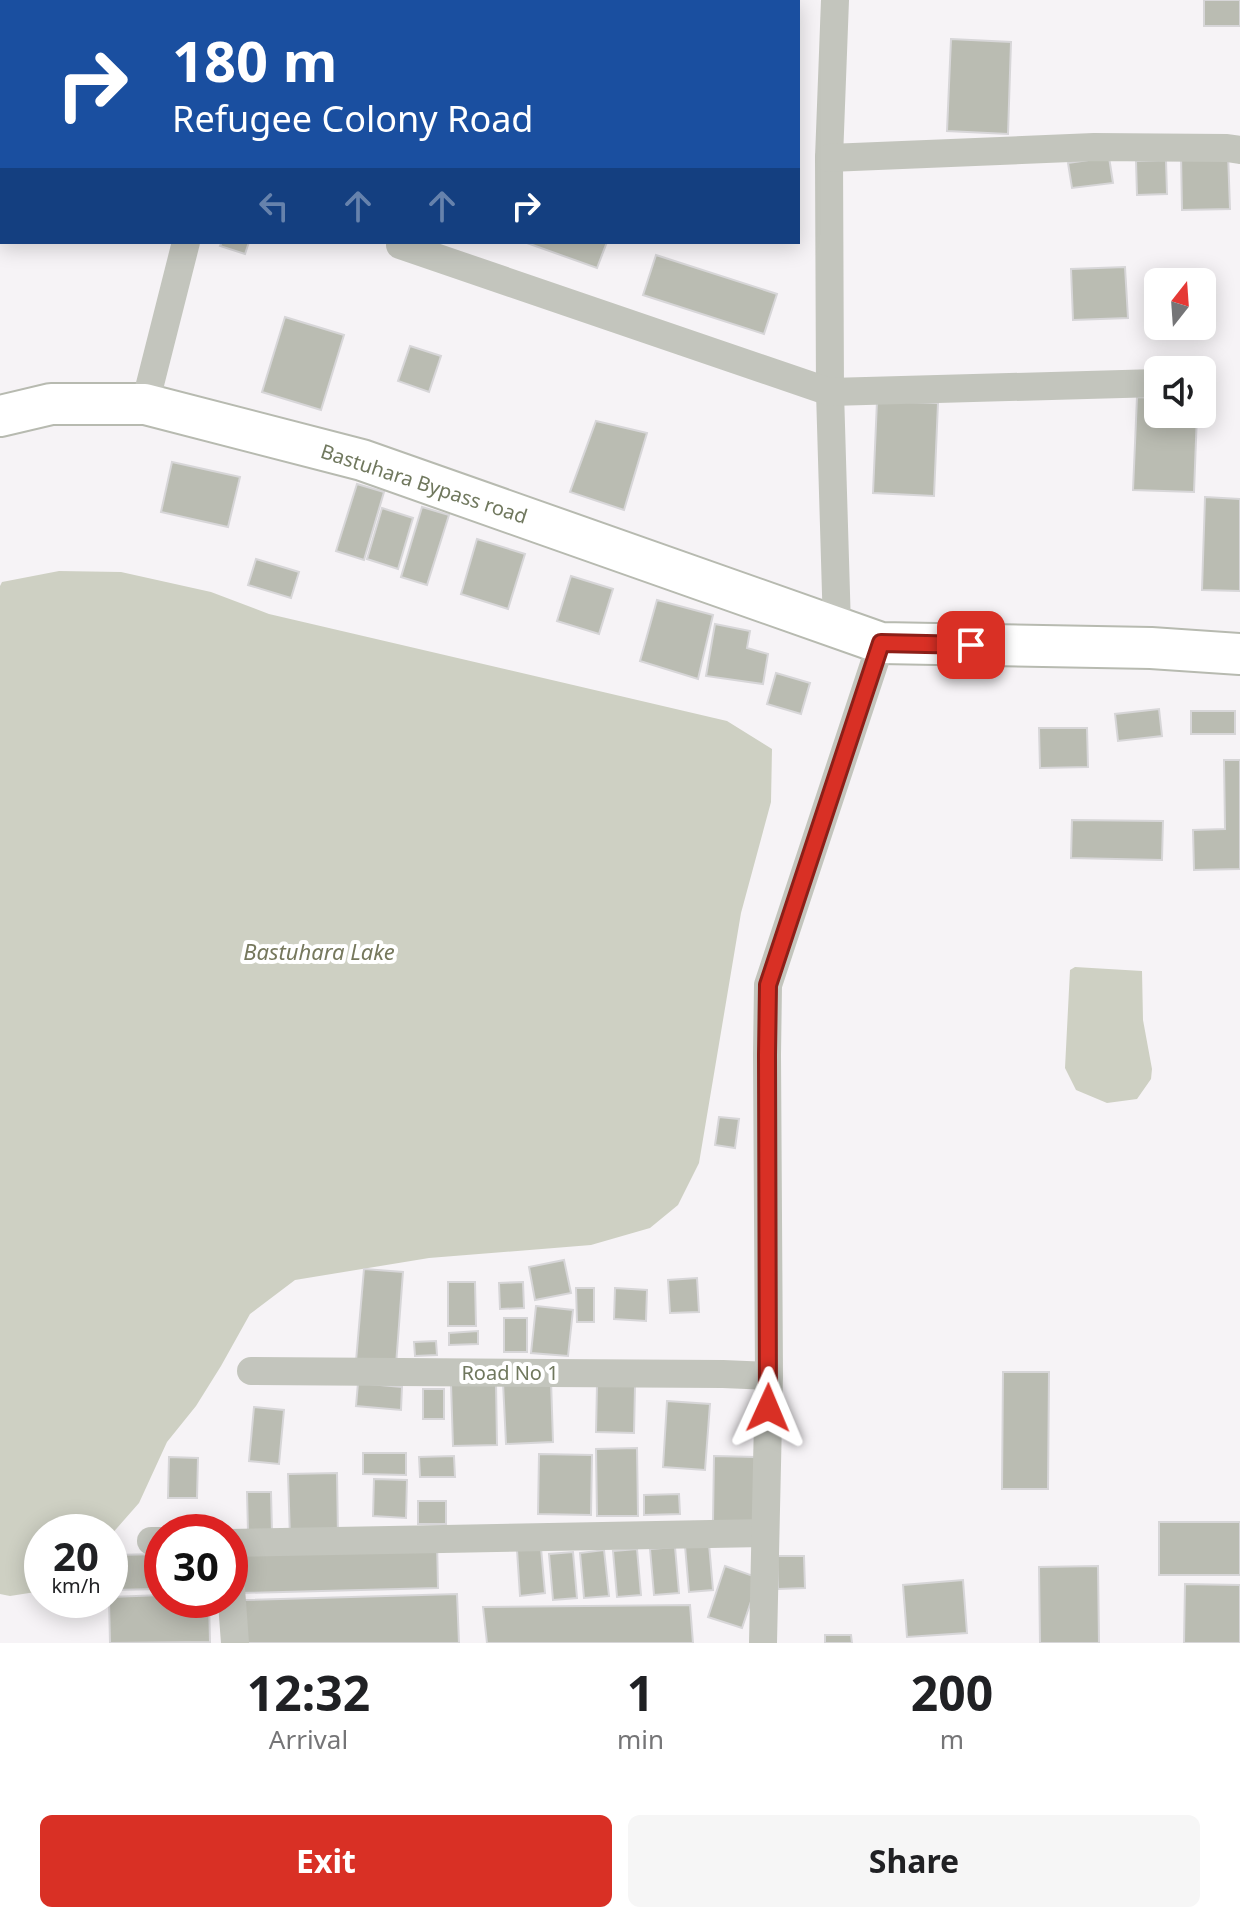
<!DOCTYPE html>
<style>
:root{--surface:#fff;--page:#f6f6f6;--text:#202124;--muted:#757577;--accent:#d93025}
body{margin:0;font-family:"Noto Sans",sans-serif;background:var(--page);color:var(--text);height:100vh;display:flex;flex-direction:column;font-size:30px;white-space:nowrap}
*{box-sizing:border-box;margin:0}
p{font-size:26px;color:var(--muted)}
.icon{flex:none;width:44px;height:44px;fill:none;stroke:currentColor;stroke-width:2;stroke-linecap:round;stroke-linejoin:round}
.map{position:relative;height:1643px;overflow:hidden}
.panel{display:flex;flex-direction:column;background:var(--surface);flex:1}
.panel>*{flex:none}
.top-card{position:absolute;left:0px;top:0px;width:800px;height:244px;box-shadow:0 4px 20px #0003;background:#1a4fa0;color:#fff;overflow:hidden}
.needle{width:52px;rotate:17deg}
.controls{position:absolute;left:1144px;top:268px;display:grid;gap:16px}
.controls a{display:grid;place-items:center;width:72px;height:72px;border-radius:12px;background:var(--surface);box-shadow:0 4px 20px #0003;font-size:40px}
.speed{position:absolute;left:24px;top:1514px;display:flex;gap:16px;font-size:40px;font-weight:700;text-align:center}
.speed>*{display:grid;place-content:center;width:104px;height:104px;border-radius:50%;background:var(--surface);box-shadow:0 4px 20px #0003;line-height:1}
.speed small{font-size:20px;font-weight:400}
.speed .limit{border:12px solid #d22;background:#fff;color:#111}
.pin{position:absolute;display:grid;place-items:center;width:68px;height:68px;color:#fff;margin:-34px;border-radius:16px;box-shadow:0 4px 12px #0006}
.me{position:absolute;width:88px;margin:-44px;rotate:1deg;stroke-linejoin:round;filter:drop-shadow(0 0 6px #0008)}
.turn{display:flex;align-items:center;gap:28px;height:168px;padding:0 40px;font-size:36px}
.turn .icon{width:104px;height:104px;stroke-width:2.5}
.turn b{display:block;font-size:56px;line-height:68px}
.lanes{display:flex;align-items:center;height:76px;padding:0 40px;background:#0003;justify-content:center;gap:40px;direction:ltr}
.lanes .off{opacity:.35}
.eta{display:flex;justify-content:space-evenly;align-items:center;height:136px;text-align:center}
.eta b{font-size:48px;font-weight:700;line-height:56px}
.action{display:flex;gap:16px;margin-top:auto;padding:16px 40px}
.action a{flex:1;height:92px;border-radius:12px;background:var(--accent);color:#fff;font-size:32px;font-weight:700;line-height:92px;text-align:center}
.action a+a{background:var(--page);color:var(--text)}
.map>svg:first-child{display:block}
</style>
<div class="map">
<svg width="1240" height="1643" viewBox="0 0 1240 1643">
<rect width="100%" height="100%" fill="#f6f3f6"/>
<!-- water -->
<g fill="#ced0c3">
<path d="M0,0h109l-1,2h-106v209l-2,1z"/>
<path d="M59,571l62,1 90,20 58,22 458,107 45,28 -1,53 -30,111 -42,250 -21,42 -28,23 -59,17 -162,13 -134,22 -45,34 -29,52 -25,40 -29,36 -28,61 -29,33v-4h-68v59l-32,5 -10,-2v-1008l2,-4z"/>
<path d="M1075,967l67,4 1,49 9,49 -1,10 -14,20 -30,4 -31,-13 -11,-22 5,-98z"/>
</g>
<!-- building -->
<g fill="#babcb2" stroke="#d7d6d8" stroke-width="2">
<path d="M113,0h52l-1,2h-51z"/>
<rect x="1204" y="0" width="36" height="26"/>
<path d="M951,39l60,3 -3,92 -61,-3z"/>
<path d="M1228,153l2,56 -48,1 -1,-56z"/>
<path d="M1109,157l4,26 -41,5 -4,-25z"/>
<path d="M1166,160l1,34 -30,1 -1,-34z"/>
<path d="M222,242h27l-4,12 -25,-8z"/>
<path d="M527,242h80l-10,26 -70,-25z"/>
<path d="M656,255l121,39 -13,40 -121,-39z"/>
<path d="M1125,267l3,51 -55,2 -2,-51z"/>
<path d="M285,317l59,18 -23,75 -59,-18z"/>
<path d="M410,346l31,10 -12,36 -31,-11z"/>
<path d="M1137,397l21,1v16h39l-3,78 -61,-2z"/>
<path d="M877,401l61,2 -4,93 -61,-3z"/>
<path d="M596,421l51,12 -23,77 -54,-18z"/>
<path d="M172,462l68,15 -12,50 -67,-15z"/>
<path d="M357,484l27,8 -20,68 -28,-9z"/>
<path d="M1205,497l35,2v92l-38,-1z"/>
<path d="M422,507l27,8 -22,70 -26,-8z"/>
<path d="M382,508l31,10 -15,51 -31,-10z"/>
<path d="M477,539l48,15 -17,55 -47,-15z"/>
<path d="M256,559l43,13 -8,26 -43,-13z"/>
<path d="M571,576l42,13 -14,45 -42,-13z"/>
<path d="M657,600l56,15 -15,64 -58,-18z"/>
<path d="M715,624l35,7 -3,17 21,6 -5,30 -57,-8z"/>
<path d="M776,673l34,10 -9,31 -34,-10z"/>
<path d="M1159,709l3,27 -44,5 -3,-27z"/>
<rect x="1191" y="711" width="44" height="23"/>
<path d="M1039,728h48l1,39 -48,1z"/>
<path d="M1224,760h16v109l-46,1 -1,-40 32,-1z"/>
<path d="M1072,820l91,1 -1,39 -91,-2z"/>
<path d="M719,1117l20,2 -4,29 -20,-3z"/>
<path d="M564,1260l7,33 -36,7 -6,-33z"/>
<path d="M364,1269l39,3 -7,93 -40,-4z"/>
<path d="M697,1278l2,34 -29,1 -2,-33z"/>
<path d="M448,1282h27l1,44h-28z"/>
<path d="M523,1282l1,26 -24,1 -1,-26z"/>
<path d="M576,1288h18v34h-17z"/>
<path d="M615,1288l32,2 -1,31 -32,-2z"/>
<path d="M536,1306l37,4 -5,46 -37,-3z"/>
<rect x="504" y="1318" width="23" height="34"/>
<path d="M478,1331v13l-29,1v-12z"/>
<path d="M436,1341l1,14 -22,1 -1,-14z"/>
<path d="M1003,1372h46l-1,117h-46z"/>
<path d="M551,1380l2,62 -47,2 -3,-62z"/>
<path d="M496,1382l1,63 -44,1 -2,-62z"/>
<path d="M358,1383l44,4 -1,23 -45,-4z"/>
<path d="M597,1385l38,1 -1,47 -38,-1z"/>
<rect x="423" y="1389" width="21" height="30"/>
<path d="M667,1401l43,3 -5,66 -42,-3z"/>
<path d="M254,1407l30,3 -5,54 -30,-3z"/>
<path d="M637,1448l1,68h-41l-1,-67z"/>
<path d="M363,1453h43v22l-43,-1z"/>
<path d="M539,1454l53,1 -1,60 -53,-1z"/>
<path d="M454,1456l1,21h-35l-1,-20z"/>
<path d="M714,1456l42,1v64h-43z"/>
<path d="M169,1457l29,1 -1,40h-29z"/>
<path d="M337,1473l1,64 -48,1 -2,-64z"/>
<path d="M374,1479l33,1 -1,38 -33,-2z"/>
<path d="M247,1492h24l1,40h-24z"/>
<path d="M679,1494l1,20 -36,1v-20z"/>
<rect x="418" y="1501" width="28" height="23"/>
<rect x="1159" y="1522" width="81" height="53"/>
<path d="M437,1540l1,48 -197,5 -1,-48z"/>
<path d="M709,1544l4,46 -24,2 -4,-46z"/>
<path d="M675,1547l4,46 -25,2 -4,-46z"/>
<path d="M541,1548l4,45 -25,3 -3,-46z"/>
<path d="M637,1549l4,46 -24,2 -4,-46z"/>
<path d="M604,1550l5,46 -25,2 -4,-45z"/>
<path d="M573,1552l4,46 -24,2 -4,-46z"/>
<path d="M162,1554v35l-52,1v-35z"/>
<path d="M777,1556h27l1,32 -27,1z"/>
<path d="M725,1566l34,12 -17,50 -34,-11z"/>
<path d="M1098,1566l1,77h-59l-1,-76z"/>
<path d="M963,1580l4,53 -60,4 -4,-52z"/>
<path d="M1185,1584l55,1v58h-56z"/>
<path d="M457,1594l2,49h-215l-1,-43z"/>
<path d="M162,1595v5h47l1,42 -100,1 -1,-43 1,-3z"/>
<path d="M690,1605l3,38h-206l-4,-36z"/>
<path d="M825,1635h26l1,8h-27z"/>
</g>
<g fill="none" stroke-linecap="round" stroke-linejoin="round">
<defs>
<path id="secondary" d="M0,416l51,-12h94l217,56 519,183 270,5 89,6"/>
</defs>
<!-- secondary casing -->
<use href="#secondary" stroke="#b7bab0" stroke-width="44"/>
<!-- street -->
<g stroke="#c3c5bd" stroke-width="28">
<path d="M835,0l-6,158 1,234 7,235"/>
<path d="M246,2l1,-2"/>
<path d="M488,2l1,-2"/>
<path d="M829,158l265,-11 133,1 13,2"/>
<path d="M400,245l430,147 328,-9"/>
<path d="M145,404l41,-162"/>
<path d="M251,1371l472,3 46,2"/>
<path d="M151,1541h11"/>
<path d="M230,1543l535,-10"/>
<path d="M230,1575l5,68"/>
<path d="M763,1643l6,-267 -2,-321 1,-70 113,-342"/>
</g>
<!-- secondary -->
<use href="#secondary" stroke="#fff" stroke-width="40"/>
</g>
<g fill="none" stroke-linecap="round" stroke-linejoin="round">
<defs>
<path id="route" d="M768,1408l-1,-353 1,-70 113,-342 90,2"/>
</defs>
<!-- route casing -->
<use href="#route" stroke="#8d1f18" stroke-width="20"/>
<!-- route -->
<use href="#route" stroke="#d93025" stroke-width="14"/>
</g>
<g text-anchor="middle" stroke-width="8" stroke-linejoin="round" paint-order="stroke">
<!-- street labels -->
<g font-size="20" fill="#70785e" stroke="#fff">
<text transform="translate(424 484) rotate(18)" y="7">Bastuhara Bypass road</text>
<text x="510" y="1380">Road No 1</text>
</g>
<!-- water labels -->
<g font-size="22" font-style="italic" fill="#76785d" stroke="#fff">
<text x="319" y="960">Bastuhara Lake</text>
</g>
</g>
</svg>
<div class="controls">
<a><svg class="needle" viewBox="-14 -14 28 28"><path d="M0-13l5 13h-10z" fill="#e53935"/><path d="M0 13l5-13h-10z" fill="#757577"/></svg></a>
<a><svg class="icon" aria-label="sound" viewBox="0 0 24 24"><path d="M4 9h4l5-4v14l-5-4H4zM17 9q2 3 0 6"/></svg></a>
</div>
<div class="speed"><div>20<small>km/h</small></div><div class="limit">30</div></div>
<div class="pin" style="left:971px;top:645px;background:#d93025"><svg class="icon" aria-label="arrive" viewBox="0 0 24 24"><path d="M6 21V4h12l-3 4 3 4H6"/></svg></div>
<svg class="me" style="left:768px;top:1408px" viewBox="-20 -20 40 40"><path d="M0-17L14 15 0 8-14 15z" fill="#d93025" stroke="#fff" stroke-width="4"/></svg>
<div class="top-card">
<div class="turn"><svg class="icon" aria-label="right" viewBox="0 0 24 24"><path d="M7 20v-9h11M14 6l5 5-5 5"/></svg><div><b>180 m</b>Refugee Colony Road</div></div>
<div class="lanes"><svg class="icon off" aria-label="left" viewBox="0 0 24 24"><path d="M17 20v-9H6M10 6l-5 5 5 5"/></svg><svg class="icon off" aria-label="ahead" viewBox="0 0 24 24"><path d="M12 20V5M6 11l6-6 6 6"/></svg><svg class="icon off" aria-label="ahead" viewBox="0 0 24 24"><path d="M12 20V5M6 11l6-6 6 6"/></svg><svg class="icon" aria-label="right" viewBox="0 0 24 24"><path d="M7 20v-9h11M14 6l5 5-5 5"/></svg></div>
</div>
</div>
<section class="panel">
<div class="eta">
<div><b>12:32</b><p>Arrival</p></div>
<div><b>1</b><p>min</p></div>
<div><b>200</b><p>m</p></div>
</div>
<div class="action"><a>Exit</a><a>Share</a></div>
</section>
